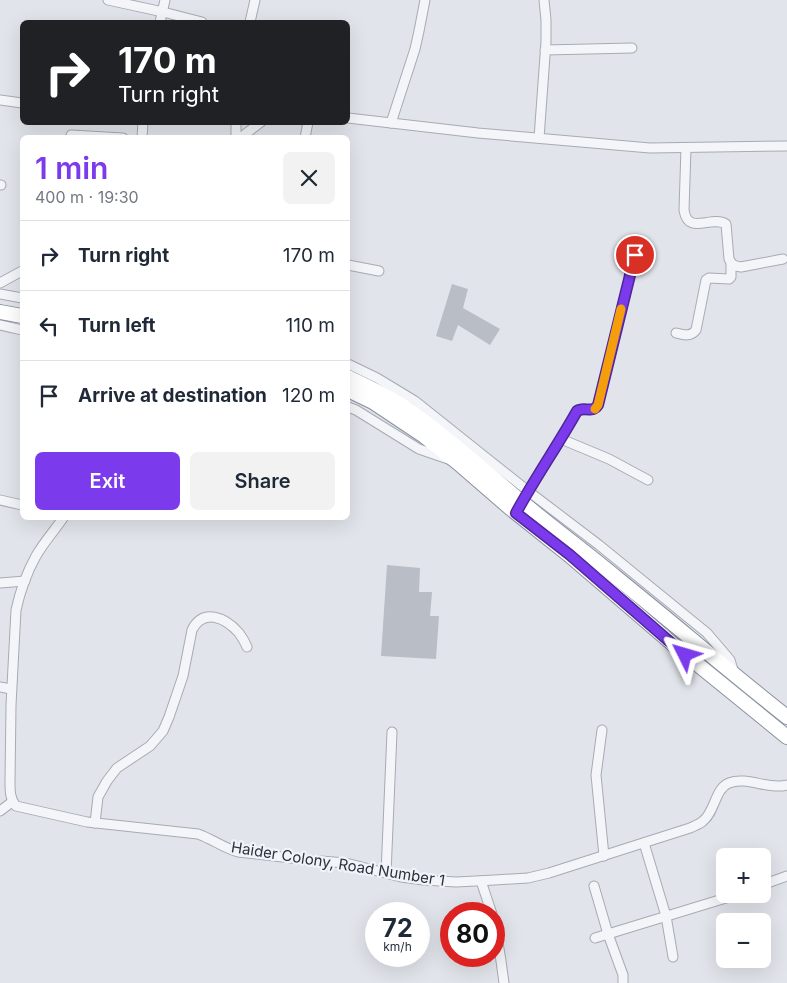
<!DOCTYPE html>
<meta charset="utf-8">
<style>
:root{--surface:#fff;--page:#f2f2f3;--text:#1f2937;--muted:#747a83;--line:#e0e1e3;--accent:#7c3aed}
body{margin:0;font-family:Inter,sans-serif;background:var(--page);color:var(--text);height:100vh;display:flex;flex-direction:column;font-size:19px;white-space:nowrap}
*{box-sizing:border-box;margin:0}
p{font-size:16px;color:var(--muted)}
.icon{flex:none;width:28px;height:28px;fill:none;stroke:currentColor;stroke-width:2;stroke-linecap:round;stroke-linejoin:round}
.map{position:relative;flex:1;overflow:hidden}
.side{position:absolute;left:20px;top:135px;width:330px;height:385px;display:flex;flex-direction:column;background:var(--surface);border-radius:8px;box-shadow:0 5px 20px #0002}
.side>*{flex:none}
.banner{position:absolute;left:20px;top:20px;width:330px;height:105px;border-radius:8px;box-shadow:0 5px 20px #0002;background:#202124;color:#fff;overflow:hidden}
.buttons{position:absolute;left:716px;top:848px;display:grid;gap:10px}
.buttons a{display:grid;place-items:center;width:55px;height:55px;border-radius:8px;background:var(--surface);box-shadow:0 5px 20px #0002;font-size:25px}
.speed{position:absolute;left:365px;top:902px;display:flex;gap:10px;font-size:25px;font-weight:700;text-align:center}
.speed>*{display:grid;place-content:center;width:65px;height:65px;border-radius:50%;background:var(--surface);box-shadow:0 5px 20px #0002;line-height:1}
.speed small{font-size:12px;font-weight:400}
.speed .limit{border:8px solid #d22;background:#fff;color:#111}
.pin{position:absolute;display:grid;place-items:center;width:42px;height:42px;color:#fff;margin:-21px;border:2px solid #fff;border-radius:50%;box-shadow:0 1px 5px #0007}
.me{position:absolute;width:55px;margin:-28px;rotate:310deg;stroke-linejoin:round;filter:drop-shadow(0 0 4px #0008)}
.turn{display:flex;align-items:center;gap:18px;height:105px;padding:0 15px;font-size:22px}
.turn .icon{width:65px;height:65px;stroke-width:2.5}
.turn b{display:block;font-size:35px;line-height:42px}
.round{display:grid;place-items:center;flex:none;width:52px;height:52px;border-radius:8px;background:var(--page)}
.overview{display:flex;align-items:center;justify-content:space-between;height:85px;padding:0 15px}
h1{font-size:30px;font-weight:600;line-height:38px;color:var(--accent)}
.action{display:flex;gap:10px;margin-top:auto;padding:10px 15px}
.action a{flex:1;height:58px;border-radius:8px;background:var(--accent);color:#fff;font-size:20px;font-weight:600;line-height:58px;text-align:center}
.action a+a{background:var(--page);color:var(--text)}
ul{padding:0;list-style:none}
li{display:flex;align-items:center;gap:15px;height:70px;padding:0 15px;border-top:1px solid var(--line)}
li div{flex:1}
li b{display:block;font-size:19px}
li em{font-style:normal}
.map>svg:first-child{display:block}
</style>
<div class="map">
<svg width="787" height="983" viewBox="0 0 787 983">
<rect width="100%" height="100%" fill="#e1e4ea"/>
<!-- building -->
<g fill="#b8bdc6">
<path d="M452,284l16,5 -5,19 37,21 -10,16 -32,-20 -6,16 -16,-5z"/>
<path d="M387,565l33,3 -1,24h13l-2,24h9l-3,43 -55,-3z"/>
</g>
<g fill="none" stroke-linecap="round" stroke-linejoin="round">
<defs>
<g id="minor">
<path d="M108,0l55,12 39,10"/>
<path d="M160,22l5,-22"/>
<path d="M250,22l5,-22"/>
<path d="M545,50l87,-2"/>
<path d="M0,100l22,3"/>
<path d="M348,118l130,15 172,15 137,-2"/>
<path d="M391,123l24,-74 4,-18 6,-31"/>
<path d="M71,135l52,3"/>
<path d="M142,138l1,-16"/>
<path d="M236,138v-16"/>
<path d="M240,138l21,-16"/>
<path d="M305,138l3,-16"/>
<path d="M539,138l7,-96v-22l-2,-20"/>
<path d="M686,148l-2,62c4,26 27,5 42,14l3,35c3,6 5,7 12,8l42,-8"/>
<path d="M0,185h1"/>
<path d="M348,265l31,6"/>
<path d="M0,283l22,-12"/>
<path d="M0,294l22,4"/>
<path d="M0,325l22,5"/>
<path d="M676,333c8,2 15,4 20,-3l10,-50 3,-2 20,1 2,-2v-14"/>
<path d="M348,364l29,14 38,23 113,90 71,54 108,88 23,27 4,13"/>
<path d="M348,407l8,3 63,39 29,10"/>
<path d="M561,439l48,20 39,21"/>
<path d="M526,495l35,-56 16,-28c7,-4 15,3 21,-6l37,-150"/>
<path d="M0,500l22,5"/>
<path d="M63,518c-8,12 -19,24 -27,38 -9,16 -16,36 -20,54l-5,95 -1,77c0,9 0,17 6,24l71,16 111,12c14,5 26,14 40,18l70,8 38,3 55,14 23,3 32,2 39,-2 33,-2 21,-5 141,-45c4,-2 10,-4 13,-7 12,-9 12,-33 26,-38 18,-7 39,7 58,2"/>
<path d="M0,583l25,-2"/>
<path d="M0,687l11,2"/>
<path d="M602,730l-6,45 8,81"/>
<path d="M0,811l12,-9"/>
<path d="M95,823l3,-26 9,-16 10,-13 33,-22 13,-15 6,-14 14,-41 9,-46c11,-22 33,-13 47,3 3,4 6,9 8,14"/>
<path d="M644,843l22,73 7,41"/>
<path d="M386,873l6,-141"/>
<path d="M481,881l11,33"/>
<path d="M762,885l25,-9"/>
<path d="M594,886l14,48 15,41v8"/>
<path d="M494,919l7,42 3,22"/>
<path d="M595,938l144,-44"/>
</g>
<g id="trunk">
<path d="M0,312l22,4"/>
<path d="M348,377c20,10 41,19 59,32 41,28 77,62 115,93 31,26 64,50 95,76 57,46 113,94 170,139"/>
<path d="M348,390l25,12 51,34 34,27 52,45 59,47 106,91 112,91"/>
</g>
</defs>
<!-- minor casing -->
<use href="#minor" stroke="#a6abb4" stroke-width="11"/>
<!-- trunk casing -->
<use href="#trunk" stroke="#8991a0" stroke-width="16"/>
<!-- minor -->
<use href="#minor" stroke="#f4f5f8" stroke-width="9"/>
<!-- trunk -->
<use href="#trunk" stroke="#fff" stroke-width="14"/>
</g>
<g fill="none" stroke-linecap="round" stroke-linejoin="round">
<defs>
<path id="route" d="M635,255l-37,150c-6,9 -14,1 -21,6 -19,34 -42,67 -61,102l54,42 115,100"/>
</defs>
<!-- route casing -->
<use href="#route" stroke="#51269a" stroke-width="12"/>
<!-- route -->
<use href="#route" stroke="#7c3aed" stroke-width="9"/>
<!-- slow -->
<path stroke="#f59e0b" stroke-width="9" d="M595,409l3,-4 23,-96"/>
</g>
<g text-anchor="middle" stroke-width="4.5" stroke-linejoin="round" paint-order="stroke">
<!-- street labels -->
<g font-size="15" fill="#293241" stroke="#f1f3f7">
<text transform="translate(338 864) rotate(9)" y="5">Haider Colony, Road Number 1</text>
</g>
</g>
</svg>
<div class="buttons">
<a>+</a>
<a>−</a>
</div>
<div class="speed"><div>72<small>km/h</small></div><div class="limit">80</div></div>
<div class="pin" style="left:635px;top:255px;background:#d93025"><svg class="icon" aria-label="arrive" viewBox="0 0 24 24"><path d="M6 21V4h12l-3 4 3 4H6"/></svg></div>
<svg class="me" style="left:685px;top:655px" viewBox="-20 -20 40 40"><path d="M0-17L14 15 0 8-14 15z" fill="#7c3aed" stroke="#fff" stroke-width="4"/></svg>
<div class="banner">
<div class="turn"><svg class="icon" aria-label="right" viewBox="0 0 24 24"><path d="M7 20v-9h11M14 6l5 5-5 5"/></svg><div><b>170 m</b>Turn right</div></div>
</div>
<section class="side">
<div class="overview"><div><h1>1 min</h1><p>400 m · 19:30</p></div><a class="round"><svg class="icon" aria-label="close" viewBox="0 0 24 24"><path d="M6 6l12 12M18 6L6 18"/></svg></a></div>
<ul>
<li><svg class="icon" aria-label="right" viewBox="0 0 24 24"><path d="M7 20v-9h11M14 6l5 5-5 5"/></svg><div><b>Turn right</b></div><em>170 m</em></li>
<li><svg class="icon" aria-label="left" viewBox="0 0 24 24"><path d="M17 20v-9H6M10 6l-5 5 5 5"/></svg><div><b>Turn left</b></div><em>110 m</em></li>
<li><svg class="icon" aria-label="arrive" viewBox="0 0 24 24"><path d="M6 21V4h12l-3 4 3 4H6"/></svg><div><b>Arrive at destination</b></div><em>120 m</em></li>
</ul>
<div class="action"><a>Exit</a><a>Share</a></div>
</section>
</div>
